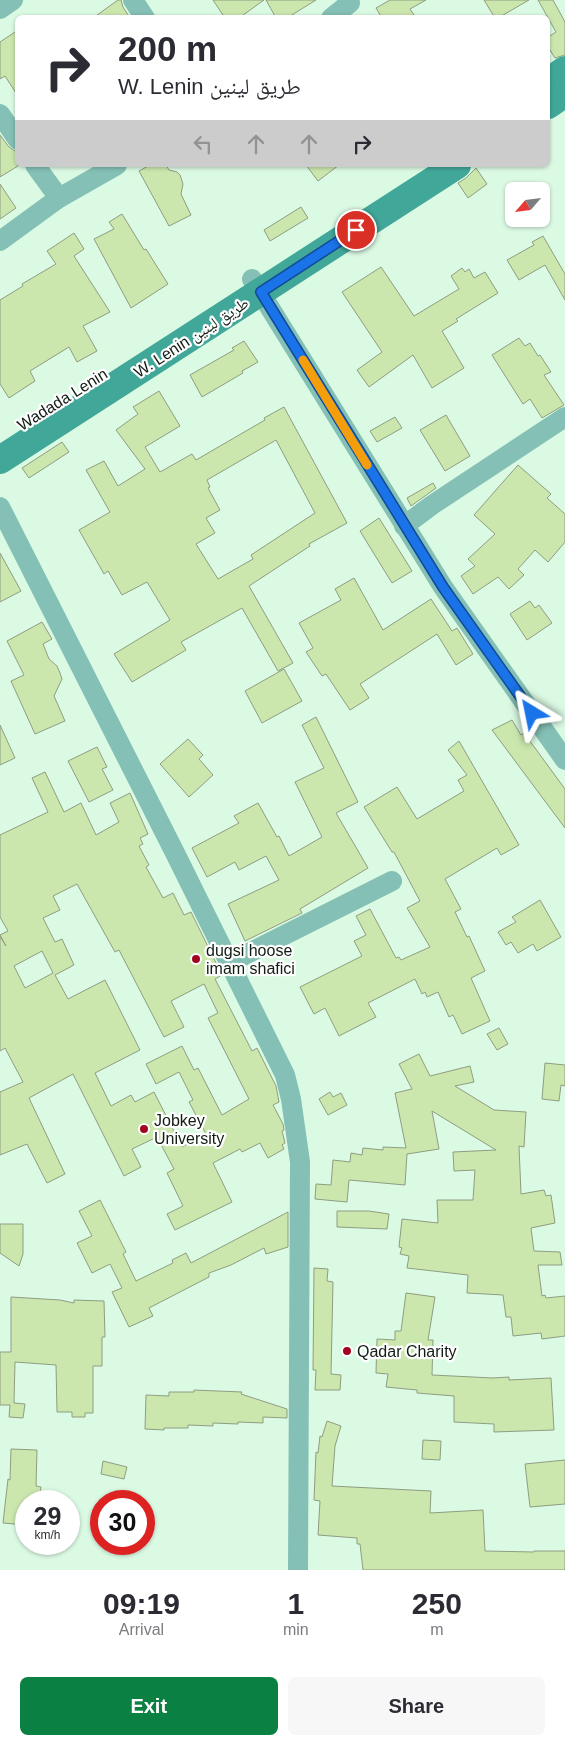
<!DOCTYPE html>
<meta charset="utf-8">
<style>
:root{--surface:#fff;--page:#f7f7f7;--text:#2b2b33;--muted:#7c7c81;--accent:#0b8043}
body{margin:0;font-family:Helvetica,"Noto Naskh Arabic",sans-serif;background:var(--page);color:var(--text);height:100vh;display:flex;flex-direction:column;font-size:19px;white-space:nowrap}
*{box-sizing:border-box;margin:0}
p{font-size:16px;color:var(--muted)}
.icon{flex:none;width:28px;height:28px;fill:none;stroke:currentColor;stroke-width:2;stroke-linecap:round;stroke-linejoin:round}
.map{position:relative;height:1570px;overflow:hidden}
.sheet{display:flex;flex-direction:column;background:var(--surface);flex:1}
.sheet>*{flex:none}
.top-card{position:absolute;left:15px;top:15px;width:535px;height:152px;border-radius:8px;box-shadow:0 1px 4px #0004;background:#fff;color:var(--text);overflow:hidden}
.needle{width:32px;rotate:242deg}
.controls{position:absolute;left:505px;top:182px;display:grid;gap:10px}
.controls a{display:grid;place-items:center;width:45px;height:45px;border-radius:8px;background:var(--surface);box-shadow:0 1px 4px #0004;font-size:25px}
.speed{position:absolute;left:15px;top:1490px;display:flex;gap:10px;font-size:25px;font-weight:700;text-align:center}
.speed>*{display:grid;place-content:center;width:65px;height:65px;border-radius:50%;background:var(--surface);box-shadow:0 1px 4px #0004;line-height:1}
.speed small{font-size:12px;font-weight:400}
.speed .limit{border:8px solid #d22;background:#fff;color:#111}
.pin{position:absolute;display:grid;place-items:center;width:42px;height:42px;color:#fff;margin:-21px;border:2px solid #fff;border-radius:50%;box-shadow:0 1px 5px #0007}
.me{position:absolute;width:55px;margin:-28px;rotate:325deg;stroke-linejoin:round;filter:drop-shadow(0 0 4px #0008)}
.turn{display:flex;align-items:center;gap:18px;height:105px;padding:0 20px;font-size:22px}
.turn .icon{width:65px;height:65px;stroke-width:2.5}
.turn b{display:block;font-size:35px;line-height:42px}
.lanes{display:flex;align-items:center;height:48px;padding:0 20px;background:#0003;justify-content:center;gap:25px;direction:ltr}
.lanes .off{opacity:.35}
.eta{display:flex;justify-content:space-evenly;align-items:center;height:85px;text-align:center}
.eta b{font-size:30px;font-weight:700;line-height:35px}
.action{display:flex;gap:10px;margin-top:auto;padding:10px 20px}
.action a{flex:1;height:58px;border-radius:8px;background:var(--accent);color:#fff;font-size:20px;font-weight:700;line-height:58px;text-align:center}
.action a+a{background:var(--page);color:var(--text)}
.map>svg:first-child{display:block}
</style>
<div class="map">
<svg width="565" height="1570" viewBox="0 0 565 1570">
<rect width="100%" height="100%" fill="#dbfae4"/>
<!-- building -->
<g fill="#cbe7ae" stroke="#8f9d81" fill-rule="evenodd">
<path d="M118,0h3l2,7 7,11h-37z"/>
<path d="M213,0h51l-25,18h-14z"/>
<path d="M266,0h50l-29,18h-11z"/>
<path d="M390,0h36l-16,9 6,9h-34l-6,-10z"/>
<path d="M484,0h45l-31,18h-3z"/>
<path d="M538,0h15l12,22v33l-10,3 -7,-11v-10l8,-5z"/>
<path d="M18,30v66l-13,-20 -5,3v-37z"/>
<path d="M0,135l9,12 9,6v13l-18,11z"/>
<path d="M150,165h16l3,5 8,2 3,3 3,9 -2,10 10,21 -22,11 -30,-55z"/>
<path d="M306,165h33l-21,16z"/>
<path d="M476,168l11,16 -19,14 -10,-15 8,-5z"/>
<path d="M0,184l16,24 -16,11z"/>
<path d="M301,207l7,11 -38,23 -6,-11z"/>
<path d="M122,214l22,36 2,-1 22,35 -37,24 -37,-69 20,-10 -5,-7z"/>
<path d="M74,233l10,16 -10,7 36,56 -27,14 14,25 -20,11 -8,-15 -39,24 5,10 -26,17 -9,-14v-84l23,-14 -1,-2 34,-20 -9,-13z"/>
<path d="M543,236l22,38v26l-20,-35 -26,15 -12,-20 27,-15 -2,-3z"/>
<path d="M381,267l33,49 45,-27 -8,-13 11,-8 3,4 4,-3 5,9 11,-6 13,21 -42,26 2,2 -16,10 22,37 -32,20 -19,-33 -44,32 -12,-17 25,-18 -40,-60z"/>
<path d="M519,338l6,8 5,-3 8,13 2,-1 11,17 -7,3 20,30 -22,13 -12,-19 -7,5 -31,-49z"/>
<path d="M244,341l14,21 -16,9 1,2 -41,24 -12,-22 44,-25 -2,-2z"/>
<path d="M159,391l21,35 -35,21 15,25 32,-18 4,6 69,-40 -1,-2 20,-11 63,116 -38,21 1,2 -61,40 44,77 -15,8 -36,-63 -61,34 5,8 -54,32 -18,-28 56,-34 -23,-38 -25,13 -14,-24 -4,3 -25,-44 31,-18 -24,-42 18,-9 14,25 27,-17 -29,-39 22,-16 -5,-7zM276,440l39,73 -64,42 2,4 -35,20 -22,-35 19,-11 -9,-15 14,-8 -12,-22 2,-1 -3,-7z"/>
<path d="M446,415l24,41 -25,15 -25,-41z"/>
<path d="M395,417l7,11 -25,14 -7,-11z"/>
<path d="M62,442l7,10 -40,26 -7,-10z"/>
<path d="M518,465l33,29 -4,4 18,16v28l-17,20 -13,-12 -17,19 6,6 -15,14 -11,-12 -25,17 -12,-18 14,-10 -7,-7 27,-25 -21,-19z"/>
<path d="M433,483l3,5 -25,18 -4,-8z"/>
<path d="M379,518l33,53 -20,12 -32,-52z"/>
<path d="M0,553l21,38 -21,11z"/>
<path d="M354,578l29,52 48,-31 21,32 5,-3 16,26 -17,11 -19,-31 -77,50 9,14 -19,12 -24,-36 -4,2 -16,-24 7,-4 -14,-25 42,-23 -6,-11z"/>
<path d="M530,601l5,7 4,-3 13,18 -25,17 -17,-26z"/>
<path d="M42,622l10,17 -9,5 6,15 8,7 3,7 2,6 -8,17 11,25 -30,13 -24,-53 13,-6 -17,-34z"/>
<path d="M284,669l18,32 -40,22 -17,-32z"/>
<path d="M316,717l42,85 -22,11 32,55 -68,41 2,4 -57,28 -17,-37 51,-24 -13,-24 -27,14 -4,-8 -28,15 -15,-29 47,-25 -5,-7 24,-13 19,34 2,-1 10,20 33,-19 -27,-55 29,-14 -22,-43z"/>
<path d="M512,720l9,15 3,-2 41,56v39l-73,-98z"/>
<path d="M0,725l15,33 -15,7z"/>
<path d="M188,739l15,16 -4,4 14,16 -24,22 -29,-33z"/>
<path d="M459,741l60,104 -18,10 -4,-7 -52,31 16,30 -6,3 12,25 2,-1 16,35 -14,7 19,43 -28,13 -9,-19 -4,2 -11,-25 -11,5 -2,-5 -3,2 -7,-15 -47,24 8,14 -37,19 -14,-28 -11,6 -14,-27 62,-31 -8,-15 12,-6 -10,-19 14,-7 26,49 3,-1 2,3 29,-13 -23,-39 13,-7 -26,-49h-2l-28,-45 33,-20 20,32 47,-28 -6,-11 9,-5 -19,-25z"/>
<path d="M97,747l10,20 -5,2 11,21 -24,12 -21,-41z"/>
<path d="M45,772l19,40 17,-9 15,32 23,-13 -9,-19 20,-10 18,41 -8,4 3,6 -4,2 10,19 -3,2 17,31 10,-5 11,22 7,-3 31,63 -7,4 37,72 5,-3 19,38 3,16 -6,3 10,19 1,6 -2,1 3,12 -3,2 2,4 -16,9 -8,-15 -18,9 -2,-3 -27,14 19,39 -57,28 -8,-16 16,-8 -16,-33 7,-4 -17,-32 -25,12 9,18 -17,9 -51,-102 -44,24 36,76 -18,9 -20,-39 -27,11v-63l23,-10 -18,-34 -5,3v-115l6,10 -6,-11 8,-4 -8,-14v-82l48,-23 -16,-34zM77,884l38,68 4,-2 45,87 20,-10 -13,-26 33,-17 14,29 -10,5 41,81 -27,16 -24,-47 -4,2 -12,-24 -36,18 10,20 23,-12 14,28 -4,2 17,32 -24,13 -28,-55 -19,10 -4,-7 -20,11 -16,-33 45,-23 -35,-70 -37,19 -13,-24 19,-10 -12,-26 -7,3 -12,-24 17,-8 -7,-14zM42,951l11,22 -28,15 -11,-22z"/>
<path d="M540,900l21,37 -24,14 -4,-7 -15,9 -7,-11 -5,3 -8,-13 18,-10 -4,-5z"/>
<path d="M499,1028l9,16 -11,6 -10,-16z"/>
<path d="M419,1054l11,22 40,-10 4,16 -19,4 39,24 32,2 -2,35 -5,-1 2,48 23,-4 2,6 5,-1 4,28 -24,5 3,23 26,1 2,13h-24l4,31 3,-1 1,3 19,-2v40l-23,3 -1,-6 -28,3 -2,-19h-5l-3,-22 -36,-2 1,-18 -61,-7 2,-12 -9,-2 2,-6 -3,-1 3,-28 36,4 -1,-23h36l2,-30 -21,1 -1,-19 43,-2 -64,-39 7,38 -32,5 -2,31 -56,-5 -2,22 -32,-3 1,-15 15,1 2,-25 17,2 1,-9 11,2 1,-7 20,2v-3l23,1 -11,-55 17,-4 -13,-25z"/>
<path d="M545,1063l20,2v21l-4,-1 -2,16 -17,-2z"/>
<path d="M330,1092l3,5 8,-4 6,12 -19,10 -9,-16z"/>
<path d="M100,1200l26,52 -3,2 13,27 37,-18 -1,-3 14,-7 5,10 97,-51v35l-22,7 -2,-6 -33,17 -22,8v4l-60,31 4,8 -24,11 -17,-35 10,-4 -12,-24 -18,9 -15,-30 15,-7 -13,-25z"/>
<path d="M337,1211h32l20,3 -2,15 -50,-2z"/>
<path d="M0,1224h23v30l-4,12 -19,-13z"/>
<path d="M314,1268l14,1 -1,12 6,1 -2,92 10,1 -1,15h-25l1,-20h-3z"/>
<path d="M406,1293l29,4 -7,43h5l-1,35 61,3 16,-1v3l42,-2 3,52 -60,2v-8l-40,-2v-26l-37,-3v-3l-31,-3 2,-13 -12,-1 1,-34 18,1v-9h6z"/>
<path d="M11,1297l49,3 14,3v-3l30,1 1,36h-3v29h-9v47h-8v4h-13v-5h-15l-1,-47 -41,-3 -1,41 11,1 -2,14 -14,-1 1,-12h-10v-53h11z"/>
<path d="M194,1390l48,2 -1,2 46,15v9l-24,-1v6l-25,-1v2l-25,-1v3l-25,-1v3h-24v2l-19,-1 1,-34 23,1v-4h25z"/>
<path d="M327,1421l14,5 -6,20 -3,40 99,5 -1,22 53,-3 2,41 49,1v-1h31v19h-202l-3,-26h-3v-6l-39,-3 2,-34 -6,-1 2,-48 2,1 2,-17 2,1z"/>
<path d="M423,1440l18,1 -1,19 -18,-1z"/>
<path d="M11,1449l26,1 -1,36 5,1 -2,14h-13v24l-23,-2 5,-44 2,1z"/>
<path d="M565,1460v44l-35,3 -5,-43z"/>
<path d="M103,1461l24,6 -3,12 -23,-5z"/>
</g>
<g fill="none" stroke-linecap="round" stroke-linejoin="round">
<!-- minor -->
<g stroke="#84c0b5" stroke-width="20">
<path d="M133,0l12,18"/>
<path d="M0,9l13,-9"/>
<path d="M331,18l19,-15"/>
<path d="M0,114l18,26"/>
<path d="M35,165l24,33"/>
<path d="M0,241l59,-43 58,-33"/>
<path d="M252,279l191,308 122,173"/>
<path d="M0,507l175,346 110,222 6,24 9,63 -2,408"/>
<path d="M404,526l28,-21 133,-88"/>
<path d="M229,963l163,-82"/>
</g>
<!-- secondary -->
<g stroke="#41a798" stroke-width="28">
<path d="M548,82l17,-12"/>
<path d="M548,105l17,-12"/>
<path d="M0,460l457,-295"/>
</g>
</g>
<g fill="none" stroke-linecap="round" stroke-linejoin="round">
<defs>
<path id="route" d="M356,230l-95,62 182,295 89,126"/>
</defs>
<!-- route casing -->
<use href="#route" stroke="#114b97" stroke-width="12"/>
<!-- route -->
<use href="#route" stroke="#1a73e8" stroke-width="9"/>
<!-- slow -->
<path stroke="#f59e0b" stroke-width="9" d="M303,360l64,105"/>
</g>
<!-- markers -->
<g fill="#a2041f" stroke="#fefefe" stroke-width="2">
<circle cx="196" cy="959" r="5"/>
<circle cx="144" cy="1129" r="5"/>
<circle cx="347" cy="1351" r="5"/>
</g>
<g text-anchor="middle" stroke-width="4.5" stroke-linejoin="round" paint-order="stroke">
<!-- street labels -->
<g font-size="16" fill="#111c14" stroke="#fefefe">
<text transform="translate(191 337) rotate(-33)" y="6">W. Lenin طريق لينين</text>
<text transform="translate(62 399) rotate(-32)" y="6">Wadada Lenin</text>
</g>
<!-- poi labels -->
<g font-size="16" fill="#111c14" stroke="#fefefe" text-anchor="start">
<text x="206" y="956">dugsi hoose<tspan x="206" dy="18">imam shafici</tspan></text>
<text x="154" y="1126">Jobkey<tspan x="154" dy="18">University</tspan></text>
<text x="357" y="1357">Qadar Charity</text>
</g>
</g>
</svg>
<div class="controls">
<a><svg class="needle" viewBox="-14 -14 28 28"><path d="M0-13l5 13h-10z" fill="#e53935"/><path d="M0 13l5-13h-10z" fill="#7c7c81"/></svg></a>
</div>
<div class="speed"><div>29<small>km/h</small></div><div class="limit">30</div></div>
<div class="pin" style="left:356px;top:230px;background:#d93025"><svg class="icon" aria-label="arrive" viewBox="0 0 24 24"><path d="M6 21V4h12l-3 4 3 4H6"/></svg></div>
<svg class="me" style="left:532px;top:713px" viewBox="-20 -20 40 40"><path d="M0-17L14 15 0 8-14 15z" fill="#1a73e8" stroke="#fff" stroke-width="4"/></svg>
<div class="top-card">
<div class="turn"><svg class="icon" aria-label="right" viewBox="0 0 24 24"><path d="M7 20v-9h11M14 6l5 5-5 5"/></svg><div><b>200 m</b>W. Lenin طريق لينين</div></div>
<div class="lanes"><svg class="icon off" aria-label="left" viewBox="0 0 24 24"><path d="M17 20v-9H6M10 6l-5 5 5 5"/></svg><svg class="icon off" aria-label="ahead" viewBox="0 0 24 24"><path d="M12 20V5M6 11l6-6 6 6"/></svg><svg class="icon off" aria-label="ahead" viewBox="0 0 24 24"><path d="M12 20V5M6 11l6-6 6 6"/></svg><svg class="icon" aria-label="right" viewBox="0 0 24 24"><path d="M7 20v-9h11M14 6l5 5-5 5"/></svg></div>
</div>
</div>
<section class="sheet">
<div class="eta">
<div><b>09:19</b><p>Arrival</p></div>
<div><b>1</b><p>min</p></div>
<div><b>250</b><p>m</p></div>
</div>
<div class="action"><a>Exit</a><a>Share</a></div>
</section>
